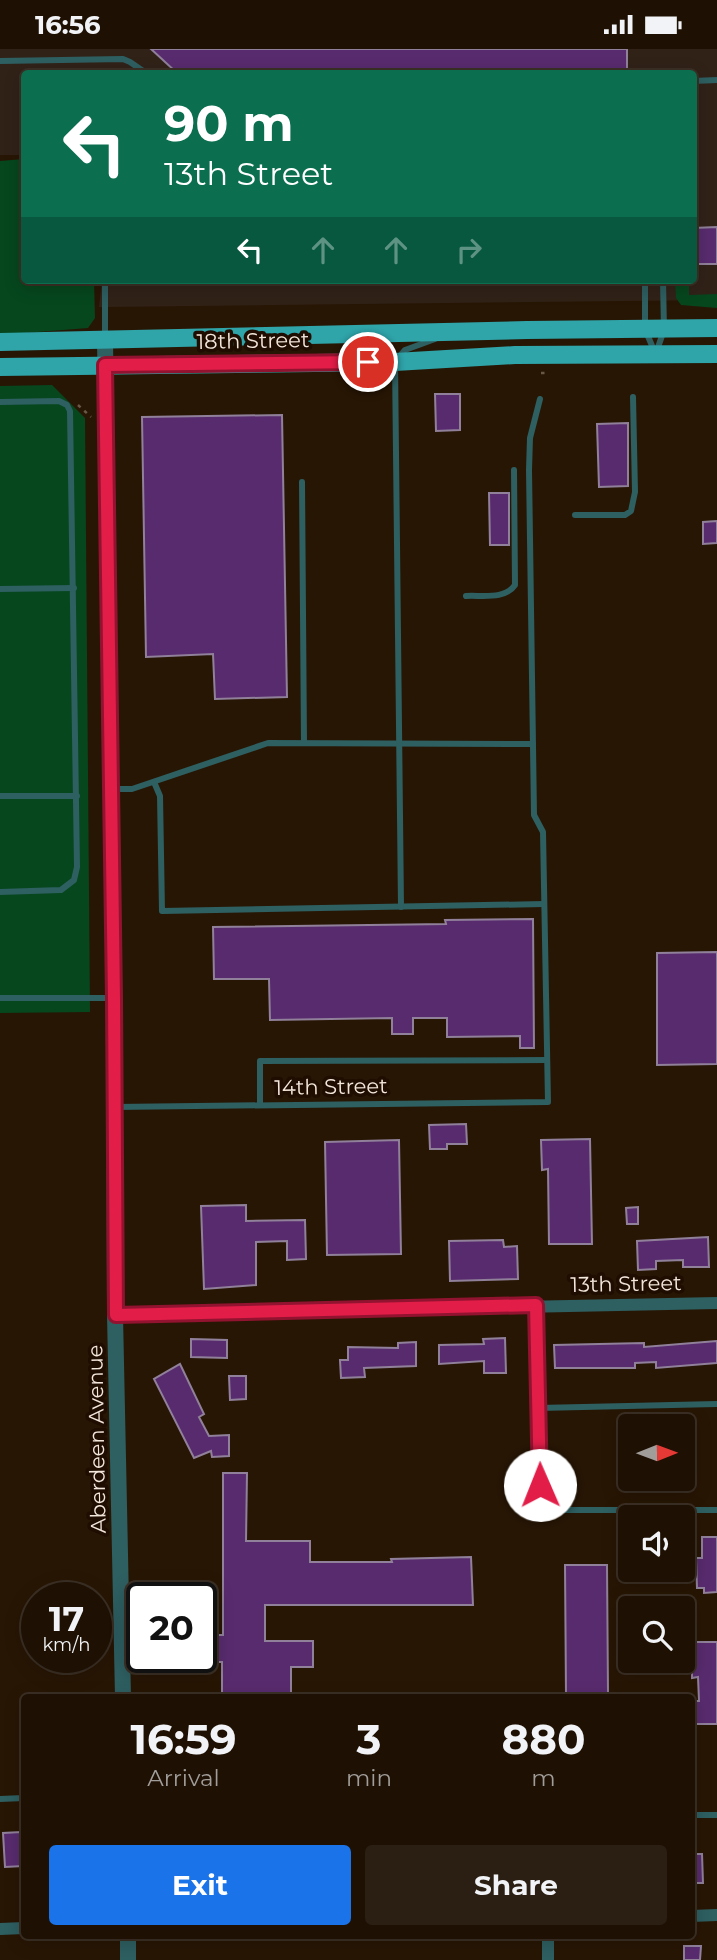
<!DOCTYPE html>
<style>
:root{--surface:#1e1003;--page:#2b1e12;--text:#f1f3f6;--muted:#a19d9a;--line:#3c3025;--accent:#1a73e8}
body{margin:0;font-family:Montserrat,sans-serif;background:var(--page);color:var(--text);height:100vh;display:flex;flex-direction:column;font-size:26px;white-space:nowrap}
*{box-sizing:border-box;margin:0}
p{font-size:23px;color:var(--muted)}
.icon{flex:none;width:38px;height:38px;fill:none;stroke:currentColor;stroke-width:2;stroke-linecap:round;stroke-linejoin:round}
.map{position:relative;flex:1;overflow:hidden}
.panel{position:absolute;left:21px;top:1645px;width:674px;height:245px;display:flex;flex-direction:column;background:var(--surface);border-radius:7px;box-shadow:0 4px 18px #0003,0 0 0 2px var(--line)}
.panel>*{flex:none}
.hud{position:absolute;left:21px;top:21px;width:676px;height:214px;border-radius:7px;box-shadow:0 4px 18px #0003,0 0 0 2px var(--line);background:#0b6e4f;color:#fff;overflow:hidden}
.needle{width:46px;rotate:89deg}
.buttons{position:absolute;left:618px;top:1365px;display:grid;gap:14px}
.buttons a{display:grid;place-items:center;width:77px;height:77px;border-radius:7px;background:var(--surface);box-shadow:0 4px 18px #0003,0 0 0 2px var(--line);font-size:35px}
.speed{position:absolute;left:21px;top:1533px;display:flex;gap:14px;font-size:35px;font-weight:700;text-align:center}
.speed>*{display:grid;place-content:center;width:91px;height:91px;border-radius:50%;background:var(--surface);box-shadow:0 4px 18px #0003,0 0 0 2px var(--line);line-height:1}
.speed small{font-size:18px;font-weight:400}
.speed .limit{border:4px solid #111;border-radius:10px;background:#fff;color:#111}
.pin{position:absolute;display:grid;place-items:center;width:60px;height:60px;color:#fff;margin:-30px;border:4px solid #fff;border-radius:50%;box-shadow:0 2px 7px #0007}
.me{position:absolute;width:77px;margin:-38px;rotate:359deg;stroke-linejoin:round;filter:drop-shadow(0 0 5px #0008)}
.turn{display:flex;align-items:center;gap:24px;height:147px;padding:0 28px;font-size:32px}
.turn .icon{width:91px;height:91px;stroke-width:2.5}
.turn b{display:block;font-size:49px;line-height:60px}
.lanes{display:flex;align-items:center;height:66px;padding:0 28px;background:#0003;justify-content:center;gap:35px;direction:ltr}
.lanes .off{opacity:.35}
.eta{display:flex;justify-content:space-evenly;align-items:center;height:119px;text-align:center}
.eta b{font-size:42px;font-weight:700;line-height:49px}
.cta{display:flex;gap:14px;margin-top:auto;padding:14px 28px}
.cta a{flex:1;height:80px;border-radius:7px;background:var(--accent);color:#fff;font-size:28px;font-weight:700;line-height:80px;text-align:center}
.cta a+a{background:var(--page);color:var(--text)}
.status{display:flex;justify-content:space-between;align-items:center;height:49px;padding:0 35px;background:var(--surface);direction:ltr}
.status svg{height:19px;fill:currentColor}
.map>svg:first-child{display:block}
</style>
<div class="status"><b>16:56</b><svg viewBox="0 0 49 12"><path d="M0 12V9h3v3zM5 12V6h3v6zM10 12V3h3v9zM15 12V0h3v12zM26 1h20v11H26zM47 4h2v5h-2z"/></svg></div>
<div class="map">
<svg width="717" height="1911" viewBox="0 0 717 1911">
<rect width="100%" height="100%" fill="#281604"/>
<!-- commercial -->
<path fill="#312218" d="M0,0h717v251l-618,7 3,-27h591v-207h-669v82h-24z"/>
<!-- green -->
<g fill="#06471e">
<path d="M24,110v121h70l1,38 -7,10 -88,7v-174z"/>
<path d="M675,231h11l3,4v11l28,-1v14l-36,-3 -5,-7z"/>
<path d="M52,336l33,33 5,594 -90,1v-627z"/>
</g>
<!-- building -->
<g fill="#582b6e" stroke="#90809a" stroke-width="2">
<path d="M151,0h476v24h-450z"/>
<path d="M717,178v37h-24v-36z"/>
<path d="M435,345h25v36l-24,1z"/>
<path d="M282,366l5,282 -72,2 -2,-45 -67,3 -4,-240z"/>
<path d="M628,374v63l-29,1 -2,-63z"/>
<path d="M489,444h20v52h-19z"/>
<path d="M717,472v22l-14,1v-22z"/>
<path d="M533,870l1,129h-14v-12l-73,1v-19h-34v16h-21v-16l-122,2 -1,-41h-55l-1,-52 233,-3 -1,-4z"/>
<path d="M717,903v112l-60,1v-112z"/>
<path d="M466,1075l1,20h-20v5h-17l-1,-24z"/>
<path d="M590,1090l2,105h-43l-1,-75 -6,1 -1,-30z"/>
<path d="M399,1091l2,114 -74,1 -2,-113z"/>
<path d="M246,1156v16l59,-1 1,39 -19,1v-19l-31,1v43l-52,4 -3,-83z"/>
<path d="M638,1158v17h-11l-1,-16z"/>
<path d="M708,1188l1,30h-26v-7l-27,1v8l-18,1 -1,-29z"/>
<path d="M503,1191l1,7 13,-1 1,33 -68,2 -1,-40z"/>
<path d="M505,1289l1,35h-22v-12l-45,3v-19l45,-1 -1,-5z"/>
<path d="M191,1290l36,1v18l-36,-1z"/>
<path d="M717,1292v22l-61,5v-6l-21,1v5h-80l-1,-23 90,-2v4z"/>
<path d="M416,1293v24l-52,2 1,9 -24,1 -1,-18h8v-13l50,1v-5z"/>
<path d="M180,1315l24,50 -5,3 10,19 20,-1v21l-17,1 -1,-6 -17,7 -40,-79z"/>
<path d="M229,1327h17v23l-16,1z"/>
<path d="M223,1424h24l-1,68h64v21h82l-1,-3 80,-2 2,48h-208v36h48v26h-22v30h-69v-35h-21v-27h22z"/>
<path d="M702,1488h15v55l-13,1v-5h-7l-1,-30h6z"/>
<path d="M565,1516h42l1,129h-42z"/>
<path d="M686,1593h31v82h-26v-23h8l-1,-24 -6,1v-14h-5z"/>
<path d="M21,1783l2,34 -18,1 -2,-34z"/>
<path d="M691,1805h11l1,29h-12z"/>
<path d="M684,1897h17l-1,14h-16z"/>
</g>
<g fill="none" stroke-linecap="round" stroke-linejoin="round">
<!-- path -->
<g stroke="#685848" stroke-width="2.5" stroke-dasharray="3.5 5" stroke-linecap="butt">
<path d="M541,324h6"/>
<path d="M78,356l13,12"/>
<path d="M110,1891v-5"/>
</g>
<!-- service -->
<g stroke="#2e5f61" stroke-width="6">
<path d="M0,12l123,-2 7,3 16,11"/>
<path d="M693,32l24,-1"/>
<path d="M105,231v58"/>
<path d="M645,231v49l10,24"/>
<path d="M656,304l8,-23 -1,-50"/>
<path d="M0,353l59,-1 8,4 3,6 7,456 -3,13 -13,10 -61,2"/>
<path d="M302,433l2,261"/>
<path d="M575,466h50l6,-4 4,-19 -2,-95"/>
<path d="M0,540l74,-1"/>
<path d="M466,547c16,-1 39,4 49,-11l-1,-115"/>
<path d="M154,733l6,14 2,115 382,-7"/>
<path d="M112,740h20l136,-46 265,1"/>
<path d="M0,747h77"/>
<path d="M401,858l-6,-545 10,-12 30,-11"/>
<path d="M0,949h114"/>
<path d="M260,1056v-44l287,-1"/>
<path d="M115,1058l433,-5 -5,-270 -9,-17 -5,-345 1,-32 10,-39"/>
<path d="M536,1258l4,203h177"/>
<path d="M538,1359l179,-4"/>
<path d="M0,1750l24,-1"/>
<path d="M691,1766h26"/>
</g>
<!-- minor -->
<g stroke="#2e5f61" stroke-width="12">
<path d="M115,1266l602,-12"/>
<path d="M691,1867l26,-1"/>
<path d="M0,1880l24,-1"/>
<path d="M548,1886v25"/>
</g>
<!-- tertiary -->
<g stroke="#2e5f61" stroke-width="16">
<path d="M105,291l9,658 1,317 8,382"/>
<path d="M128,1886v25"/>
</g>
<!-- primary -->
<g stroke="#2fa4a9" stroke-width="18">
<path d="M0,293l527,-12 190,-2"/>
<path d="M0,318l395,-5 120,-7 202,-1"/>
</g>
</g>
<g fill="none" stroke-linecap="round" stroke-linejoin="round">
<defs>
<path id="route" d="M368,313l-263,3 9,633 2,317 420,-10 4,180"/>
</defs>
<!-- route casing -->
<use href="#route" stroke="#92132f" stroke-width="18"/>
<!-- route -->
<use href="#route" stroke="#e11d48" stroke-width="12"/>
</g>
<g text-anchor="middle" stroke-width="7" stroke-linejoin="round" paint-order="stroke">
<!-- street labels -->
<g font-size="21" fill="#f3e6db" stroke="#1e0d00">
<text transform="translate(253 292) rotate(-1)" y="7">18th Street</text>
<text transform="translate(331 1038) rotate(-1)" y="7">14th Street</text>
<text transform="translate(626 1235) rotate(-1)" y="7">13th Street</text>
<text transform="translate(97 1390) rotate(-91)" y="7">Aberdeen Avenue</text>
</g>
</g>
</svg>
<div class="buttons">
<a><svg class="needle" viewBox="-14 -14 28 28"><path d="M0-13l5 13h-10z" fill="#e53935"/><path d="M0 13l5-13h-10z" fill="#a19d9a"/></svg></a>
<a><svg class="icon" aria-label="sound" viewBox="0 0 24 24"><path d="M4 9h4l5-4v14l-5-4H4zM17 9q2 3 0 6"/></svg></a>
<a><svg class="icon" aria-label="search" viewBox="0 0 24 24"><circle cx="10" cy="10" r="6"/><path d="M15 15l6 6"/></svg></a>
</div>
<div class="speed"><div>17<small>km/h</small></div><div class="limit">20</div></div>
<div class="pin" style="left:368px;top:313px;background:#d93025"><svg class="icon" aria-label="arrive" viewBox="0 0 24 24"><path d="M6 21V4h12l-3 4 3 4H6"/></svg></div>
<svg class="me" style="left:540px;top:1436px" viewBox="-20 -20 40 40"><circle r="19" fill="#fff"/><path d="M0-13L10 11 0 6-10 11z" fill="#e11d48"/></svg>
<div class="hud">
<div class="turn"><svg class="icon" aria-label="left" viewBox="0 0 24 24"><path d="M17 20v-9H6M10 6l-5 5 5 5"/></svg><div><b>90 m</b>13th Street</div></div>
<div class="lanes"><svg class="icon" aria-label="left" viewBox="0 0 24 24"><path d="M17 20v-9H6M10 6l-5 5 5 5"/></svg><svg class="icon off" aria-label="ahead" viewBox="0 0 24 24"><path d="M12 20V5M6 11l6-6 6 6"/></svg><svg class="icon off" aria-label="ahead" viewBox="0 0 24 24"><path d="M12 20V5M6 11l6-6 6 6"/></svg><svg class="icon off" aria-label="right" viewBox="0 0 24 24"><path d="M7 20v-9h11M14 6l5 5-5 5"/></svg></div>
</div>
<section class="panel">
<div class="eta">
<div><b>16:59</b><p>Arrival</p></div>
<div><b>3</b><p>min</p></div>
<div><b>880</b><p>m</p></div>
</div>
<div class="cta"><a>Exit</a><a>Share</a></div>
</section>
</div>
